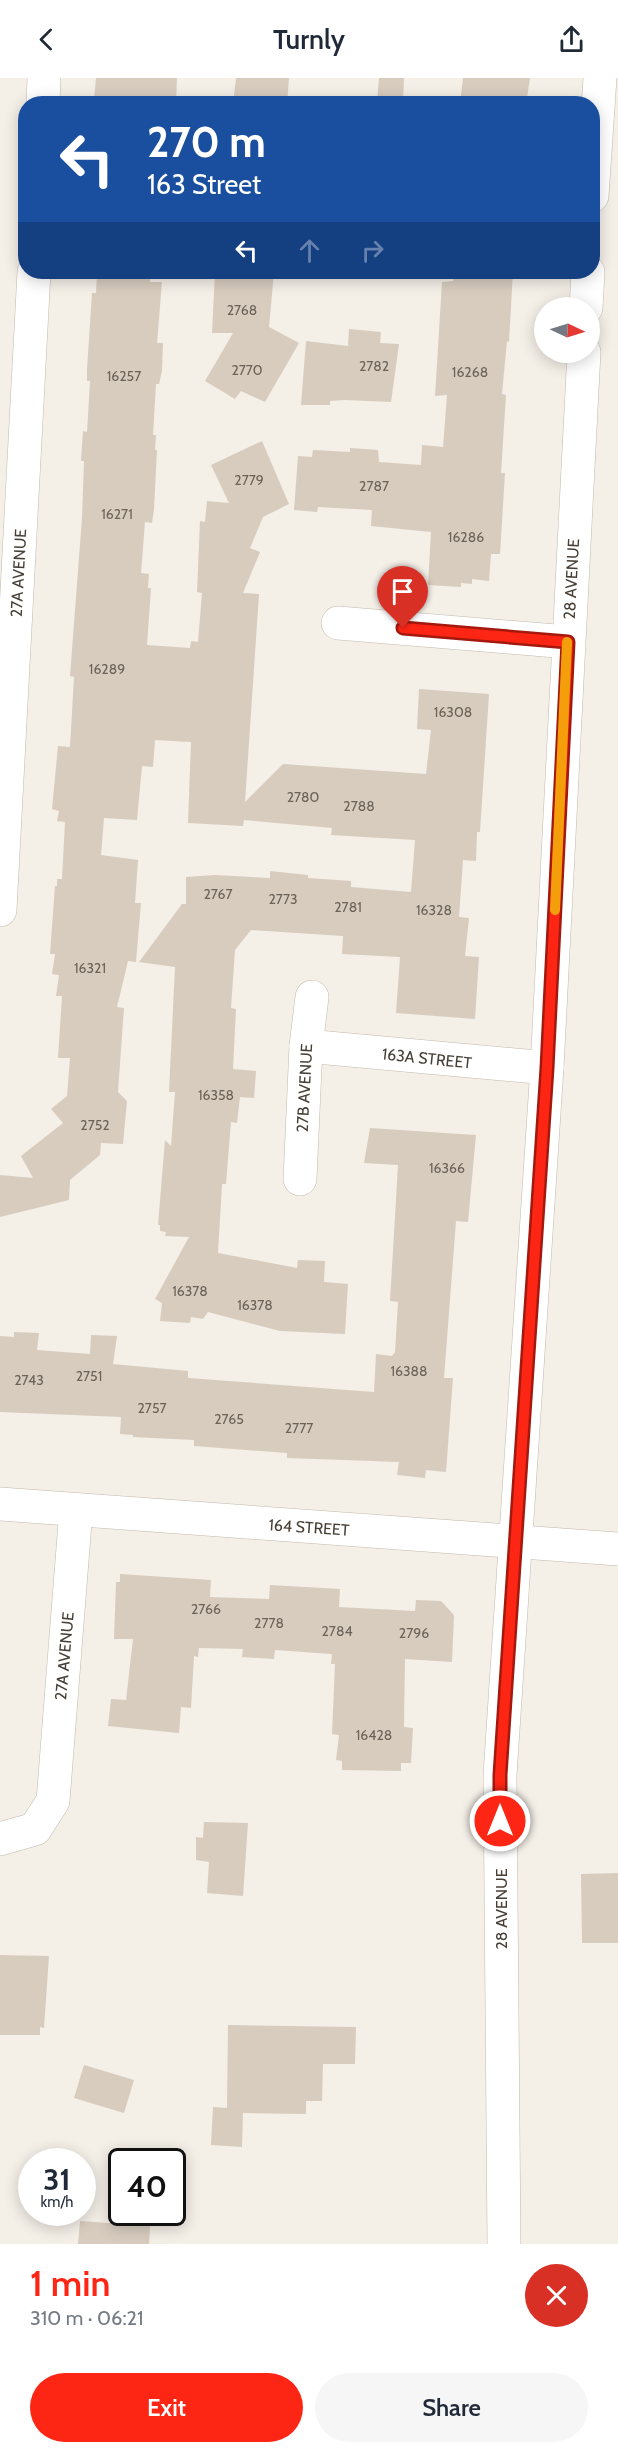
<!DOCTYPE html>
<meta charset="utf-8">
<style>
:root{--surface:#fff;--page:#f6f6f7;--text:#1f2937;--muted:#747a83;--accent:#fd2514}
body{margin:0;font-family:Cabin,sans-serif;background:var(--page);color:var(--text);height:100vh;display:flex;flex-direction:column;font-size:22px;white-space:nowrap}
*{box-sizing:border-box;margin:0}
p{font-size:20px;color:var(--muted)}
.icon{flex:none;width:33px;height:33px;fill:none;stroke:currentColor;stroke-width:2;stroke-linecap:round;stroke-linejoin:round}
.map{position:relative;height:2166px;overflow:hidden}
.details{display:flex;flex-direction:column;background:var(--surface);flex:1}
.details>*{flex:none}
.hud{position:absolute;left:18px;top:18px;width:582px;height:183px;border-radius:24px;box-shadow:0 3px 15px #0003;background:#1a4fa0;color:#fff;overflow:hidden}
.needle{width:39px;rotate:94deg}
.tools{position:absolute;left:534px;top:219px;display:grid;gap:12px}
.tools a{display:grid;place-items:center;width:66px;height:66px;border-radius:50%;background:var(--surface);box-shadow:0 3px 15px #0003;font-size:30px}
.speed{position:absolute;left:18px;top:2070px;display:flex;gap:12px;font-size:30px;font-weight:700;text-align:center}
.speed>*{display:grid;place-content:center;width:78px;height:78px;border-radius:50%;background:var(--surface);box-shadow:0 3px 15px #0003;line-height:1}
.speed small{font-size:15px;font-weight:400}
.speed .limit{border:3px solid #111;border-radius:9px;background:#fff;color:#111}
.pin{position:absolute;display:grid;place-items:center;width:51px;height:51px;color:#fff;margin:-62px -26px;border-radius:50% 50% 50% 0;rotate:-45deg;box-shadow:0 0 6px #0007}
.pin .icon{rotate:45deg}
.me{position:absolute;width:66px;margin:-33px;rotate:0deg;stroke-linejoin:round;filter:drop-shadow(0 0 4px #0008)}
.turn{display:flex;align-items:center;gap:21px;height:126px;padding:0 30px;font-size:27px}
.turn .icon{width:78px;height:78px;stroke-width:2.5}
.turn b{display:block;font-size:42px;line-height:51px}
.lanes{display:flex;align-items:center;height:57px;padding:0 30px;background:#0003;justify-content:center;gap:30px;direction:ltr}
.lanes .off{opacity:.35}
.round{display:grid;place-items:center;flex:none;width:63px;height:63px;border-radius:32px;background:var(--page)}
.headline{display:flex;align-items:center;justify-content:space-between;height:102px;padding:0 30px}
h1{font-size:36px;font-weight:600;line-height:45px;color:var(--accent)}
.cta{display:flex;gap:12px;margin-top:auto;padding:12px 30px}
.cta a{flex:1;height:69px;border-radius:36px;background:var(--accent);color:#fff;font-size:24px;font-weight:600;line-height:69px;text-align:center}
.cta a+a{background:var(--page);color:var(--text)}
header{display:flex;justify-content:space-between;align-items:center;height:78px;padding:0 30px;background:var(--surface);font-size:27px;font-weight:600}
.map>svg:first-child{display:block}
</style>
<header><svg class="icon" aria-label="back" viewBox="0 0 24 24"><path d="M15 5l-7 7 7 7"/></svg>Turnly<svg class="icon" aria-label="share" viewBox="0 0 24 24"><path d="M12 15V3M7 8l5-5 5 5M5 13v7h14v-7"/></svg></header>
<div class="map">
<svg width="618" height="2166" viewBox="0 0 618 2166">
<rect width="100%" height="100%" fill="#f4efe7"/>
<!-- building -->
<g fill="#d8ccbf">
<path d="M96,0h81l-1,26h-74l1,-4h-9z"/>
<path d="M236,0h53l-2,26h-54z"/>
<path d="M379,0h25l-1,24h-26z"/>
<path d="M463,0h67l-4,26h-66z"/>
<path d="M97,194l53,2v8h12l-5,61h6l-1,28 -3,13h-3l-3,51h3l-1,15h2l-3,59 -2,14 -7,-1 -4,51 8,1 -1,14h3l-4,57 43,3 1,-7 7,1 4,-49 -5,-1 3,-71 5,1 2,-21 22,2 -18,-38 51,-24 27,63 -26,13 -13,31 10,4 -17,41 16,1 -14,208 38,-38 143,10 5,-44 -14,-1 2,-40 70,5 -9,138h-3l-1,29 -13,-1 -4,57 10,1 -4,38 14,1 -4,62 -79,-6 4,-56 -58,-3 1,-18 -92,-6 -16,20 -4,58 5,1 -3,60 23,2 -2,27 -14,-1 -3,26 -6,-1 -5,62h-4l-4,69 79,15 1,-8 27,1 -1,21 24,2 -3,50 -65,-3 -72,-19 -5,7 -12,-2 -1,6 -30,-2 2,-18 -7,-4 34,-62 -24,-1 1,-4 -6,-1v-6h-2l7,-85 6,6 4,-54h-6l6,-125 -36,-5 43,-58h4v-27l29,-2 55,3v-7l38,4v3l43,3v6l60,5 4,-52 -84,-5 1,-7 -88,-8 -1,6 -55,-3 3,-81 -36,-2 -2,27 -11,-1 -5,54 -33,-2 -3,37 37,5 -3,43h6l-5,59 -8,-1 -11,46 7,1 -6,84 9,9 -4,43 -22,-1 -1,12 -30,25 -1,20 -69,17v-42l33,3 -12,-22 42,-33 -12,-14 16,-13 3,-38h-12l4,-62h-6l3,-21 -7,-1 3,-20h-5l5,-68h2v-7h5l3,-57 -8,-1 2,-10 -7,-2 6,-63 12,1 4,-70 -4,-1 12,-158 2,-57h-3l2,-30 4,1 3,-51h-3v-12l5,-76h4z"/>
<path d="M215,194h59l-5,55 30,16 -34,59 -24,-11 -6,8 -30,-18 28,-48h-21z"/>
<path d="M454,194h59l-4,70 -2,-1 -5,53 4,1 -5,78h4l-5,81h-9l-2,27 -17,-2v5l-11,-1v4l-33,-2 3,-53 -60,-6 1,-16 -54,-3 -1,5 -23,-2 4,-54 14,1 1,-7 37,2v-4l28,2 1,12 42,3 1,-20 21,2 4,-52 -12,1 7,-114 11,-1z"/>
<path d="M349,251l32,3 -1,11 19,1 -8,58 -47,-2 -14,1v4h-29l5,-64 42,5z"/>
<path d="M370,1050l106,7 -8,87 -12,-1 -12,157h9l-7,94 -20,-2 -1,8 -28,-3 2,-13 -112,-4v-5l-93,-7v-6l-61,-3v-2l-13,-1 1,-17 -121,-5v-76l14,1v-5l25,1 -2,17 53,4 1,-19 26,1 -4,28 75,7v7l186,14 2,-38 16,2 3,-4 3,-50 -8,-1 8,-136 -34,-2z"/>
<path d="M120,1496l91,6 -1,17 59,2 1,-14 70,4 -1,18 76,4 1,-11 25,1 13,14 -2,47 -47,-3 -1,68 9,1 -2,35h-10v8l-59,-1v-9l-6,-1 3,-25 -7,-1 3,-70h-4l1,-10 -57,-4 -1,9 -32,-2 1,-8 -44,-1 -1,9 -4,-1 -3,52 -10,-1 -2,26 -71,-7 3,-27 15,1 7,-61h-19l2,-57h4z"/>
<path d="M204,1744l44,1 -5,73 -36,-3 2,-31 -13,-2v-23l7,1z"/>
<path d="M618,1795v70h-36l-1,-69z"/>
<path d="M0,1877l49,1 -5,72 -4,-1v8h-40z"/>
<path d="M228,1947l128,2 -1,37h-32l-1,37h-16v13l-63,-1 -1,34 -31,-2 2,-38 14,1z"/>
<path d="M84,1987l50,15 -10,33 -50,-15z"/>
<path d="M80,2143l70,5 -1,18h-71z"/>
</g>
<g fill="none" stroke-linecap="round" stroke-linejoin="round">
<defs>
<g id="minor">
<path d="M43,26l1,-26"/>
<path d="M592,118l8,-118"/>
<path d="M586,230l2,-36"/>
<path d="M338,545l230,19"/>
<path d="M0,832l34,-638"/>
<path d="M306,968l241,22"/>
<path d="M300,1101l6,-133 6,-49"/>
<path d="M0,1426l618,45"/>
<path d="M0,1761l35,-10 18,-28 23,-291"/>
<path d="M504,2166l-4,-469 47,-707 37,-716"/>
</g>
</defs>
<!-- minor casing -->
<use href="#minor" stroke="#c2b9ac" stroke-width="34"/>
<!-- minor -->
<use href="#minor" stroke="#fff" stroke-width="33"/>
</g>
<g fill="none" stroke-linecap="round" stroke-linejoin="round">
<defs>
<path id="route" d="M403,550l165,14 -21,426 -47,707v46"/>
</defs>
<!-- route casing -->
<use href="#route" stroke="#a4180d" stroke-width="15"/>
<!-- route -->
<use href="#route" stroke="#fd2514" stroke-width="10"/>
<!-- slow -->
<path stroke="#f59e0b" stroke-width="10" d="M555,832l12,-268"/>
</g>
<g text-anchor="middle" stroke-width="6" stroke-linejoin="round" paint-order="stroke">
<!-- number labels -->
<g font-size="14" fill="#6b6258">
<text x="242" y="237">2768</text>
<text x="374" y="293">2782</text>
<text x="247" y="297">2770</text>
<text x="470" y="299">16268</text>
<text x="124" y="303">16257</text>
<text x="249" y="407">2779</text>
<text x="374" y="413">2787</text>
<text x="117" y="441">16271</text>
<text x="466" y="464">16286</text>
<text x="107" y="596">16289</text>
<text x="453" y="639">16308</text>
<text x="303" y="724">2780</text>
<text x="359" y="733">2788</text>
<text x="218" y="821">2767</text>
<text x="283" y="826">2773</text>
<text x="348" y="834">2781</text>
<text x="434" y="837">16328</text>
<text x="90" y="895">16321</text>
<text x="216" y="1022">16358</text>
<text x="95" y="1052">2752</text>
<text x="447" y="1095">16366</text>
<text x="190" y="1218">16378</text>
<text x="255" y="1232">16378</text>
<text x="409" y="1298">16388</text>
<text x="89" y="1303">2751</text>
<text x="29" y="1307">2743</text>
<text x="152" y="1335">2757</text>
<text x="229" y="1346">2765</text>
<text x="299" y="1355">2777</text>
<text x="206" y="1536">2766</text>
<text x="269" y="1550">2778</text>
<text x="337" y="1558">2784</text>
<text x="414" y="1560">2796</text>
<text x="374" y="1662">16428</text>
</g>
<!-- street labels -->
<g font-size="16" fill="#473f36" stroke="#fff">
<text transform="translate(18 495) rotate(-87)" y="6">27A AVENUE</text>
<text transform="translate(571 501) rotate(-87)" y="6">28 AVENUE</text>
<text transform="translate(427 980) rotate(6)" y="6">163A STREET</text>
<text transform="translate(304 1010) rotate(-87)" y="6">27B AVENUE</text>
<text transform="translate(309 1449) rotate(4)" y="6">164 STREET</text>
<text transform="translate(64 1578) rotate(-85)" y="6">27A AVENUE</text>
<text transform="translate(501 1831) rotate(-90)" y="6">28 AVENUE</text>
</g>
</g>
</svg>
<div class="tools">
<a><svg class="needle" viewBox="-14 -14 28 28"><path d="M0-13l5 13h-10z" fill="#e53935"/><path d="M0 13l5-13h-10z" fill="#747a83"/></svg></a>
</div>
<div class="speed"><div>31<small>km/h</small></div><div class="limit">40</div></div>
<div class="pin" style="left:403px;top:550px;background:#d93025"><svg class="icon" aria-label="arrive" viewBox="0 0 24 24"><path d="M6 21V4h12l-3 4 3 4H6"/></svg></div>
<svg class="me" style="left:500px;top:1743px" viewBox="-20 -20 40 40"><circle r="17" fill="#fd2514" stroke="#fff" stroke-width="3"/><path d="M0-11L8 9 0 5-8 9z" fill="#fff"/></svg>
<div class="hud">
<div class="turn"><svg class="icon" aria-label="left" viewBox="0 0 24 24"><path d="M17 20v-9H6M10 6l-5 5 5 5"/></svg><div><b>270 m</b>163 Street</div></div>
<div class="lanes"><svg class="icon" aria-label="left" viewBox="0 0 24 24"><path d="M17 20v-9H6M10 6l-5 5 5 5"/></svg><svg class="icon off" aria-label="ahead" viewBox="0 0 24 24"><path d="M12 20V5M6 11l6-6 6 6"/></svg><svg class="icon off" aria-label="right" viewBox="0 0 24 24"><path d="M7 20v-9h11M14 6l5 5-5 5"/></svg></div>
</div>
</div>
<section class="details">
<div class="headline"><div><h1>1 min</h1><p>310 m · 06:21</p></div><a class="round" style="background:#d93025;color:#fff"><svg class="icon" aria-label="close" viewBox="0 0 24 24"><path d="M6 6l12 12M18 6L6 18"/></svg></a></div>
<div class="cta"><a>Exit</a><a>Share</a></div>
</section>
